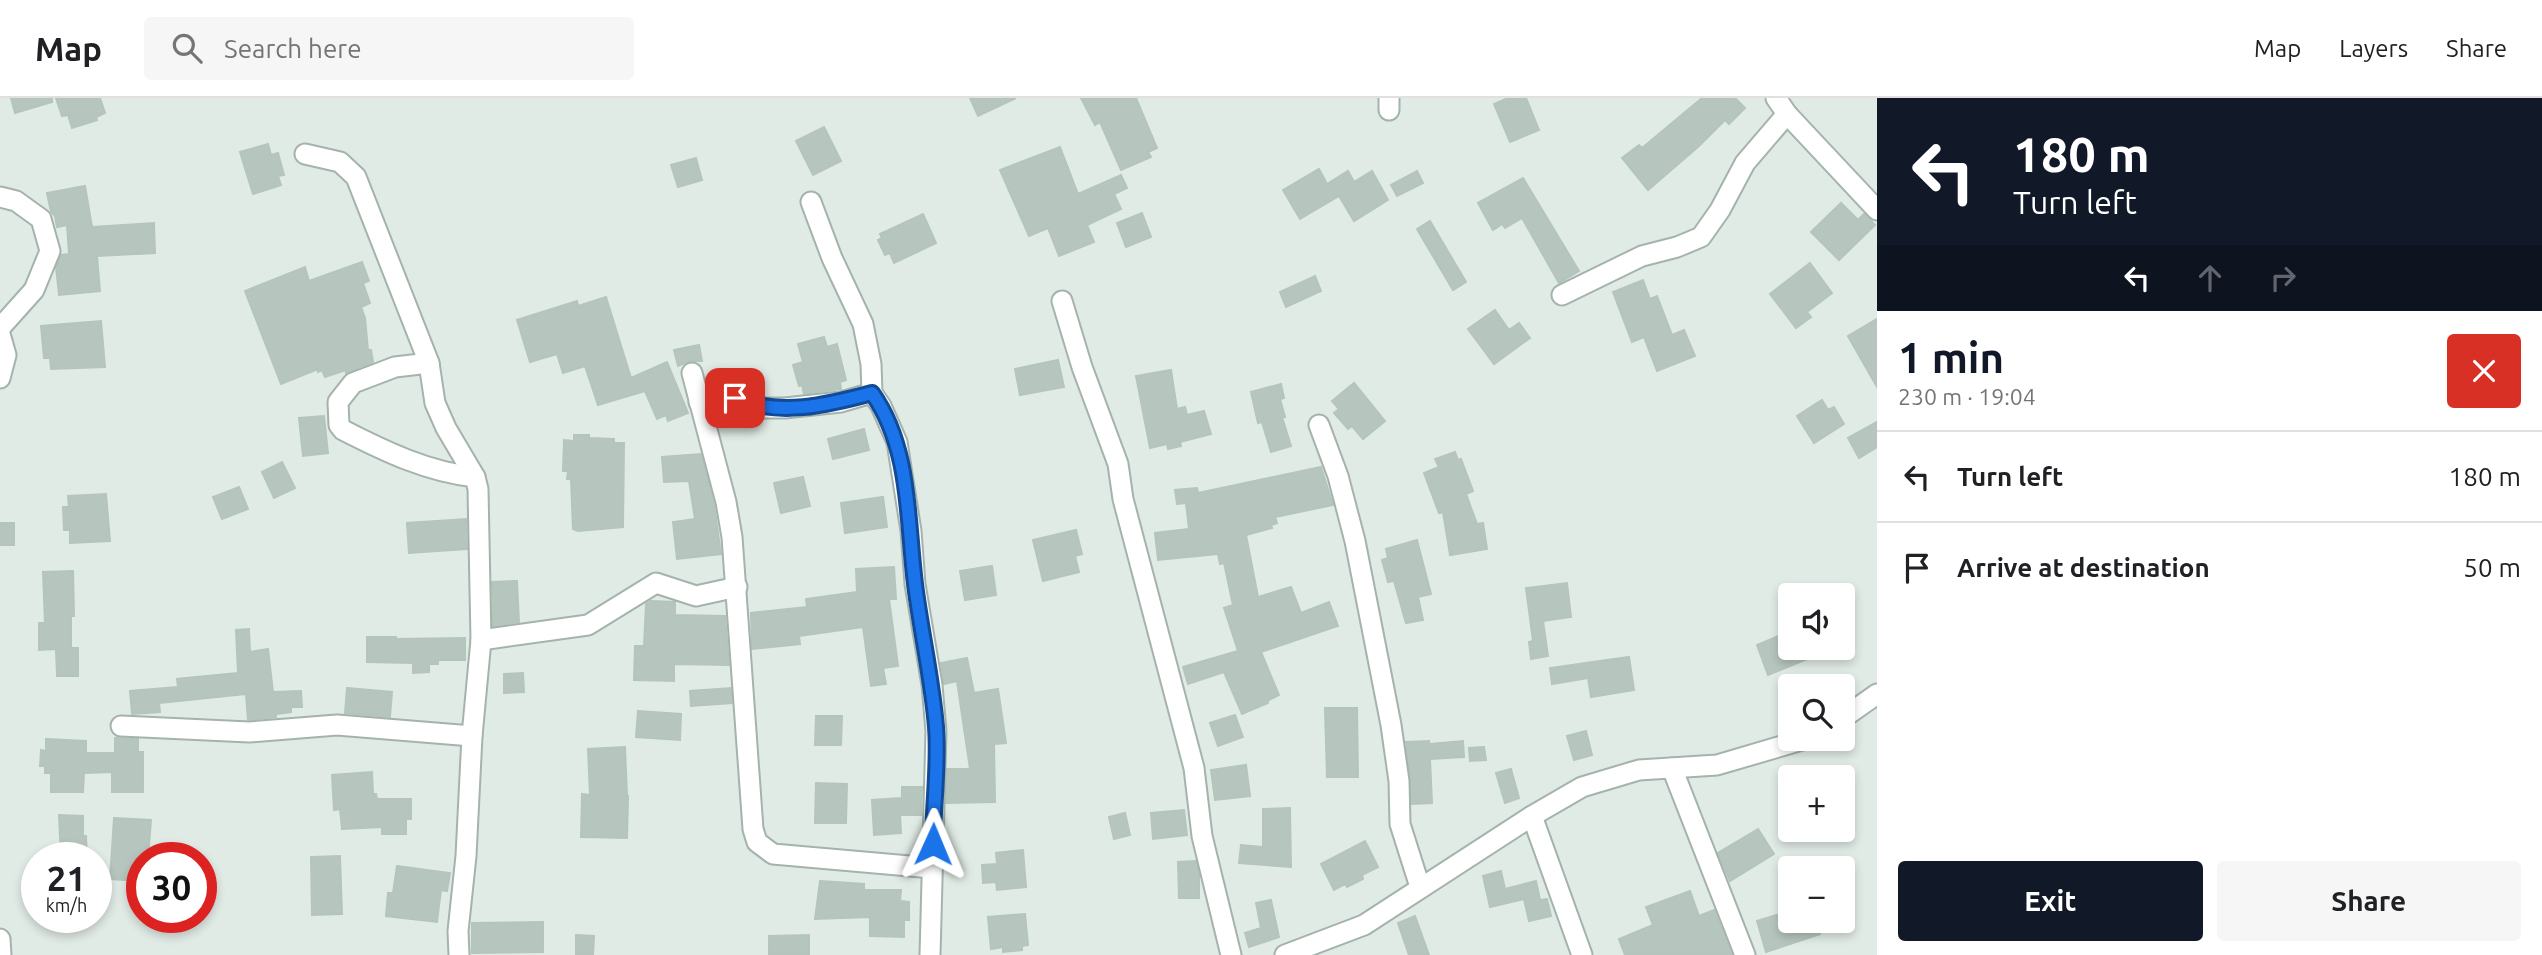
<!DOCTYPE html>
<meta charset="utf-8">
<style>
:root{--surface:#fff;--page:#f6f6f6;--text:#202124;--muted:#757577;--line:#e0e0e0;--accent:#111827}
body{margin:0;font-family:Ubuntu,sans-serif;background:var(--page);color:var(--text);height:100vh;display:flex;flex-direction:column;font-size:26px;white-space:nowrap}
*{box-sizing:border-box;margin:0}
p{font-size:23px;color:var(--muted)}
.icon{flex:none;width:38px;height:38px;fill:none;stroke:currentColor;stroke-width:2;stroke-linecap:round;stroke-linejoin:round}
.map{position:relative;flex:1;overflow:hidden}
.panel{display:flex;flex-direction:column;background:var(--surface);width:665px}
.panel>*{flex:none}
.top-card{background:#111827;color:#fff;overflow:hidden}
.controls{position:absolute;left:1778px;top:485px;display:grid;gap:14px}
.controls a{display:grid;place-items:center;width:77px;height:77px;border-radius:7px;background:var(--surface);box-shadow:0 4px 10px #0003;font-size:35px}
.speed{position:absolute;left:21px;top:744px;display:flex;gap:14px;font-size:35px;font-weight:700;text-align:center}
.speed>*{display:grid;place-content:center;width:91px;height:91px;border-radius:50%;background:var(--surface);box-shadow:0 4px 10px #0003;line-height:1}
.speed small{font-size:18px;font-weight:400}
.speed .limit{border:10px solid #d22;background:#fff;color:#111}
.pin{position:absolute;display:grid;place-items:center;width:60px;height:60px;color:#fff;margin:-30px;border-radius:14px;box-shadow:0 4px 10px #0006}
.me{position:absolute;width:77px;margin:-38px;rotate:1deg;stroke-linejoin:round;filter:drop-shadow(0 0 5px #0008)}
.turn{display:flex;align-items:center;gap:24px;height:147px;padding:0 21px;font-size:32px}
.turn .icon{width:91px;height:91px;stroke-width:2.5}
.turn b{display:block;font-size:49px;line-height:60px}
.lanes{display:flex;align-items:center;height:66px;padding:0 21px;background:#0003;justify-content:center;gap:35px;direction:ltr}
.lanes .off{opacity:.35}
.round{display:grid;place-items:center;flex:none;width:74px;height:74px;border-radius:7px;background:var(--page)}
.summary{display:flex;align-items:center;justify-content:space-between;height:119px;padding:0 21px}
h1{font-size:42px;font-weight:700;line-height:52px;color:var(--accent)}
.action{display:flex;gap:14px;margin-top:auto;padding:14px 21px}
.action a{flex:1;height:80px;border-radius:7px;background:var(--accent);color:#fff;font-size:28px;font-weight:700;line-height:80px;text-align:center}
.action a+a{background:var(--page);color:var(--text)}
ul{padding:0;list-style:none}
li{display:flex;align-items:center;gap:21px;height:91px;padding:0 21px;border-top:2px solid var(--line)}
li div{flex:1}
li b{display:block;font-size:26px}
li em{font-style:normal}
header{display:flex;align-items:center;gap:42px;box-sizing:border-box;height:98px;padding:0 35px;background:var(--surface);border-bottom:2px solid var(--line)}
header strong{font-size:33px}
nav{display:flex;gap:38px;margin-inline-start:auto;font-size:24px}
.search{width:490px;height:63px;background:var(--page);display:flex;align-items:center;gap:18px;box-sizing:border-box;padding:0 24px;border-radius:7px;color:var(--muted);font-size:26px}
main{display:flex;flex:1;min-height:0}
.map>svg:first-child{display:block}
</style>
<header>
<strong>Map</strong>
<div class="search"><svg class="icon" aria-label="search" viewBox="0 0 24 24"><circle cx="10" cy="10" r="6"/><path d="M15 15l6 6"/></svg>Search here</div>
<nav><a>Map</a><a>Layers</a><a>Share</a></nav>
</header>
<main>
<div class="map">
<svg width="1877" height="857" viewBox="0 0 1877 857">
<rect width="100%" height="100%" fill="#e1ebe6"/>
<!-- building -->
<g fill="#b6c6be" stroke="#b4c5bc" stroke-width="2">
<path d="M11,0h41v4l-37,11z"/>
<path d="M56,0h44l5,15 -9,4 1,3 -25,8 -4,-13 -6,1z"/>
<path d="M970,0h46l-38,18z"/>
<path d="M1081,0h55l21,50 -9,4 3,5 -30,13 -21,-48 -5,3z"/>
<path d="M1508,0h18l13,32 -29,12 -16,-38z"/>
<path d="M1702,0h33l10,10 -16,16 -4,-4 -26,26 -51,44 -26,-32 17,-13 3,3z"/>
<path d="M824,29l17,34 -28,14 -17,-34z"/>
<path d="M268,46l3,11 7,-2 6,22 -6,1 3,9 -28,9 -13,-42z"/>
<path d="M1060,49l18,47 43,-19 6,13 -13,6 7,15 -34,16 7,17 -35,14 -11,-28 -19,8 -29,-66z"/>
<path d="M696,60l6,22 -24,7 -7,-22z"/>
<path d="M1319,71l8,15 21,-13 6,11 18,-11 16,29 -34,21 -15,-25 -39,23 -17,-29z"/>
<path d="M1417,73l6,12 -26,13 -6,-11z"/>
<path d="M1523,80l56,93 -20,12 -37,-65 -17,10 -3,-4 -9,6 -15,-27z"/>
<path d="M85,88l7,41 62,-4 1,30 -58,3 3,35 -41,4 -3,-28 5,-12 8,-1 -2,-29 -10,2 -2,-11 -4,-4 -4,-19z"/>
<path d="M1841,105l17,17 6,-6 11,11 -36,35 -28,-28z"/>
<path d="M1142,115l9,24 -25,10 -9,-24z"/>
<path d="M923,116l13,29 -42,20 -4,-10 -5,2 -7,-15 4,-2 -2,-4z"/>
<path d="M1430,123l36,61 -13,8 -36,-61z"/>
<path d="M362,164l7,19 -6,2 7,20 -9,4 4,11 3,32h3l2,12 -27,11v-3l-21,7 -3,-7 -4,2v-3l-37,15 -36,-93 60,-24 4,14z"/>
<path d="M1810,165l22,30 -25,19 4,5 -15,11 -26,-34z"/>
<path d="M1315,178l6,15 -35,16 -6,-15z"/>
<path d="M1643,182l7,19 7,-3 15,39 12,-5 11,26 -38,15 -13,-34 -12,5 -19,-50z"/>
<path d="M606,199l25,81 36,-16 21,51 -20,8 -2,-6 -9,4 -12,-28 -47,14 -13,-39 -22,7 -6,-19 -27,8 -13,-42 60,-19 1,5z"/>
<path d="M1495,212l14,20 10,-7 11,15 -36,26 -26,-35z"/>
<path d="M1877,221v68l-29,-51z"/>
<path d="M101,223l4,46 -54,2 -1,-11h-6l-3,-32z"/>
<path d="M824,239l3,10 10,-3 9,36 -6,2 1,7 -37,5 -2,-9 -3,1 -6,-21 10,-3 -5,-18z"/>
<path d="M699,247l3,16h-12l-12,5 -4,-16z"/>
<path d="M1058,262l6,27 -44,8 -5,-26z"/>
<path d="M1171,272l6,39 8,-2 2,8 17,-4 7,23 -31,8 1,4 -13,3 -1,-5 -17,4 -14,-72z"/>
<path d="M1354,285l31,38 -22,18 -11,-13 -4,3 -14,-16 5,-4 -7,-8z"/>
<path d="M1281,286l3,14 -4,1 5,18h-3l9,29 -20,6 -9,-30 -4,1 -7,-31z"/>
<path d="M1822,302l6,10 6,-3 10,17 -30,19 -17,-27z"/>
<path d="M324,318l4,37 -25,3 -4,-38z"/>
<path d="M1877,324v25l-18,11 -11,-20z"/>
<path d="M864,331l5,21 -36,9 -5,-20z"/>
<path d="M574,337h15v3l25,1v4h10l-1,84 -45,4 -5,-2 -2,-50h-4l1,-8h-5l1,-31 10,1z"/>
<path d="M1455,354l3,8 3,-1 12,32 -7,3 11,30 6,-1 4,26 -37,6 -7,-43 -4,1 -15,-40 15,-6 -4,-8z"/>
<path d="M701,356l13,51 7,49 -44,5 -4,-37 22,-3 -6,-38 -25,1 -2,-25z"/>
<path d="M282,364l13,26 -21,10 -12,-26z"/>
<path d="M1321,369l12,38 -58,12 2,6 -6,2 1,3 -26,7 12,62 33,-10 10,26 28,-11 9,24 -77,26 18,43 -12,6 1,2 -26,11 -18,-42 -36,12 -5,-17 55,-16 -14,-43 9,-3 -9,-42 -4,1 -2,-10 -60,6 -3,-27 34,-4 -3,-26 -9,1 -2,-14 22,-2 1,5z"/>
<path d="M803,379l7,29 -29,7 -7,-30z"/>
<path d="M239,389l9,22 -26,10 -9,-22z"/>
<path d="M106,396l4,47 -40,2v-13h-6l-1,-23h6l-1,-11z"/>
<path d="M883,399l4,30 -42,6 -4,-30z"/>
<path d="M466,421l1,30 -58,4 -2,-30z"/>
<rect x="0" y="425" width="14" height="22"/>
<path d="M1076,432l6,24 -7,2 4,16 -36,9 -10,-41z"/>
<path d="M1417,442l14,54 -13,3 5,23 -17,3 -12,-42 -6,1 -6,-22 6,-2 -2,-9z"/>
<path d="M992,468l4,29 -31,5 -5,-29z"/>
<path d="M894,469l2,32h-7l9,67 -15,2 3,16 -15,2 -8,-59 -64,9 1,8 -48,5 -1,-36 56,-6 -1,-8 51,-7 -1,-23z"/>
<path d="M73,473l1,45h-3v32h7v28h-21l-1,-27 -17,1v-27h6l-2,-51z"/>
<path d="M517,483l2,41 -26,4 -1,-44z"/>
<path d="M1567,485l4,34 -28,4 5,35 -17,3 -2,-17 4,-1 -7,-53z"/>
<path d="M651,503l24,1v13l50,1 4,49 -55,-1v17l-40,-1 1,-34h9l2,-42z"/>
<path d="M249,531l1,23 18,-3 5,43 28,-1 1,16h-11v5l-15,2v3l-28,3 -2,-26 -87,9 1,9 -28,2 -2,-23 48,-4 -1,-8 61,-6 -2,-43z"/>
<path d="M1790,533v17h44l-66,27 -11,-30z"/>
<path d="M367,539h29v2l69,-1v22h-27v4h-9v8l-16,1v-10l-46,-1z"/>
<path d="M1629,559l5,33 -43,7 -3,-19 -36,6 -2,-16z"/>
<path d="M967,560l7,35 24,-4 8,54 -12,1 1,58 -49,1 1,-34h23l-13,-88 -13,3 -3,-21z"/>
<path d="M523,575l1,19 -20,1v-19z"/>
<path d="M347,590l45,4 -2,25 -45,-4z"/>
<path d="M731,590l1,15 -41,3 -1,-15z"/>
<path d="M1325,610h32l1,69h-31z"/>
<path d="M638,613l43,3 -1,26 -44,-3z"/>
<path d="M1235,617l8,22 -25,9 -8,-23z"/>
<path d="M816,618h26l-1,29h-26z"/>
<path d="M1586,633l6,24 -18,5 -7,-24z"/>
<path d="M115,640l23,1v13h5v40h-31v-20l-28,1 -1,19h-32v-19h-6v-7h-5l1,-16 5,1v-12l40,2v12h29z"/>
<path d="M1429,643v3l34,-3 1,16 -34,2 2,44 -20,1 -6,-62z"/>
<path d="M625,649l2,49h1l-1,42 -46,-1 1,-43 8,1 -2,-46z"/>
<path d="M1484,649l2,13 -16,1 -1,-13z"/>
<path d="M1246,667l4,31 -35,4 -4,-30z"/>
<path d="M1511,671l8,29 -14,5 -9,-30z"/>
<path d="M372,674l1,22h3l1,5h34v20h-5v15h-24v-7l-40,2 -2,-20 -6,1 -2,-35z"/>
<path d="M816,685l31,1 -1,39h-31z"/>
<path d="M902,689h20l-1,28h-21l1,18 -27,2 -2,-35 30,-2z"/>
<path d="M1290,710l1,59 -52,-4 2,-18 22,2v-38z"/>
<path d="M1184,712l3,25 -34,4 -2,-26z"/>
<path d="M1125,715l5,22 -16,4 -5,-22z"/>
<path d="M59,717l24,1v20h3l1,22h-26z"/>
<path d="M114,720l37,2 -3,38h-6v23l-32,-2z"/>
<path d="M1758,731l16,25 -44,27 -12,-28z"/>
<path d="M1365,743l13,26 -16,8 1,4 -16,8 -2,-3 -11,6 -13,-26z"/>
<path d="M1023,752l3,37 -29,3 -1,-8 -13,1 -1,-18 15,-1 -1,-11z"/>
<path d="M340,758l2,58 -30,1 -1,-58z"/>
<path d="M1196,763l3,14v23h-20l-1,-36z"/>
<path d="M397,768l53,7 -3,18 -6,-1 -4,32 -51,-6 2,-23h5z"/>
<path d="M1501,773l4,18 31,-8 4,19 7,-1 4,17 -22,5 -5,-22 -34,8 -7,-31z"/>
<path d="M820,783l44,3v6h37l-1,11 9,1v18h-5v17l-34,-1v-19l-55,2z"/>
<path d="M1690,793l9,25 15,-6 18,45h-107l-6,-16 34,-14 -7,-18z"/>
<path d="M1271,802l8,37 -30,10 -4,-14 16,-5 -5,-25z"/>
<path d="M1790,813v9h26l4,14 -54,18 -9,-31z"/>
<path d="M1025,816l3,31 -6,1v4l-19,2v-5l-12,2 -3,-32z"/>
<path d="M1415,818l14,39h-20l-11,-32z"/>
<path d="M543,824v30l-71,1v-30z"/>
<path d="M576,837l18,1 -1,19h-17z"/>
<path d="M809,837v20h-40v-19z"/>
</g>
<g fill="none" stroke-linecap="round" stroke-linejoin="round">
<defs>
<g id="minor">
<path d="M1776,0l11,16 90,96"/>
<path d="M1389,12v-12"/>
<path d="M305,56l35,8 16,15 73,186 6,40 11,25 29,49 3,12 3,151 -9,96 -6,120 -8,75 1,24"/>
<path d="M0,99l16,4 25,18 9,32 -16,39 -34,38"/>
<path d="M811,104l21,56 31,66 8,40 1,29 9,13 16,36 14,89 4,53 17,101 4,46 -6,224"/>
<path d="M1562,197l80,-39 35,-9 24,-10 19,-27 25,-47 42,-49"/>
<path d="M1062,203l20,66 36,97 5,35 71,269 8,68 29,119"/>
<path d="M0,236l6,21 -6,23"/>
<path d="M429,265l-34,4 -42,16 -15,19 1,23 4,5c43,22 85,42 132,47"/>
<path d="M692,275l34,129 6,35 21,292 4,13 16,12 159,14"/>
<path d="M699,304l36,-4 28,10h22l56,-6 31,-9"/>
<path d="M1319,327l19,51 17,65 36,184 8,56 1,43 20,63"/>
<path d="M481,542l107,-15 68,-42 40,13 41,-9"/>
<path d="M1843,620l34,-24"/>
<path d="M121,628l128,6 88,-7 135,11"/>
<path d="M1672,670l73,187"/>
<path d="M1532,718l50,139"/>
<path d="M0,841l1,16"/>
<path d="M1285,857l79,-30 168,-109 50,-29 57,-17 78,-5 92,-27"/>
</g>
</defs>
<!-- minor casing -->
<use href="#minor" stroke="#a4b3ac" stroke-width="23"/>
<!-- minor -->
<use href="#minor" stroke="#fff" stroke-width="19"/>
</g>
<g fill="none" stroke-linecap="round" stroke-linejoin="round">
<defs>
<path id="route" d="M735,300c43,19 93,7 137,-5 39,55 35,127 43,191 6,48 17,94 21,143 3,37 -3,79 -3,117"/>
</defs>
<!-- route casing -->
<use href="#route" stroke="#114b97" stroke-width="18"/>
<!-- route -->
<use href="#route" stroke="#1a73e8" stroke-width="12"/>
</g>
</svg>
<div class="controls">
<a><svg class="icon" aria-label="sound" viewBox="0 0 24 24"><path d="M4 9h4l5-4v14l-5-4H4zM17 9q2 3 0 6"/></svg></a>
<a><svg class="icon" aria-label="search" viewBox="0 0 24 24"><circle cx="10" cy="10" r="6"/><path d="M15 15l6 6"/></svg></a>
<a>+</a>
<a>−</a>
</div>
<div class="speed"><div>21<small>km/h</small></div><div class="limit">30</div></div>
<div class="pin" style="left:735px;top:300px;background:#d93025"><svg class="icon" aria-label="arrive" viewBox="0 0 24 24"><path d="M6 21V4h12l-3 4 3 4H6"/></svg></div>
<svg class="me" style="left:933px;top:746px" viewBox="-20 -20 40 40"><path d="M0-17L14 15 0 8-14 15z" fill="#1a73e8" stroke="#fff" stroke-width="4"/></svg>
</div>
<section class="panel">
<div class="top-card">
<div class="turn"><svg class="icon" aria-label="left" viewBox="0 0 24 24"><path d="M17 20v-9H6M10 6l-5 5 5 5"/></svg><div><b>180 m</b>Turn left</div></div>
<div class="lanes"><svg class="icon" aria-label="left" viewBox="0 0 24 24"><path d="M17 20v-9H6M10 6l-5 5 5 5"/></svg><svg class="icon off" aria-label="ahead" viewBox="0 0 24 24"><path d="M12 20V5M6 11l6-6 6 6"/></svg><svg class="icon off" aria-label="right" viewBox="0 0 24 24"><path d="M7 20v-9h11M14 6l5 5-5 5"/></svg></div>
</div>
<div class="summary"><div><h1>1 min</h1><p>230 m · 19:04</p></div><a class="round" style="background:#d93025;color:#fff"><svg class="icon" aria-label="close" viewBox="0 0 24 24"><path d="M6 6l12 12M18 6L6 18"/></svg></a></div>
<ul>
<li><svg class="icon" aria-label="left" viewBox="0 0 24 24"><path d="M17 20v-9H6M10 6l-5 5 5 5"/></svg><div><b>Turn left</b></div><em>180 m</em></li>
<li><svg class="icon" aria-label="arrive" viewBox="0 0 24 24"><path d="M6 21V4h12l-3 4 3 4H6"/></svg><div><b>Arrive at destination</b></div><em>50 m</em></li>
</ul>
<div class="action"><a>Exit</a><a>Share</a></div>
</section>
</main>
